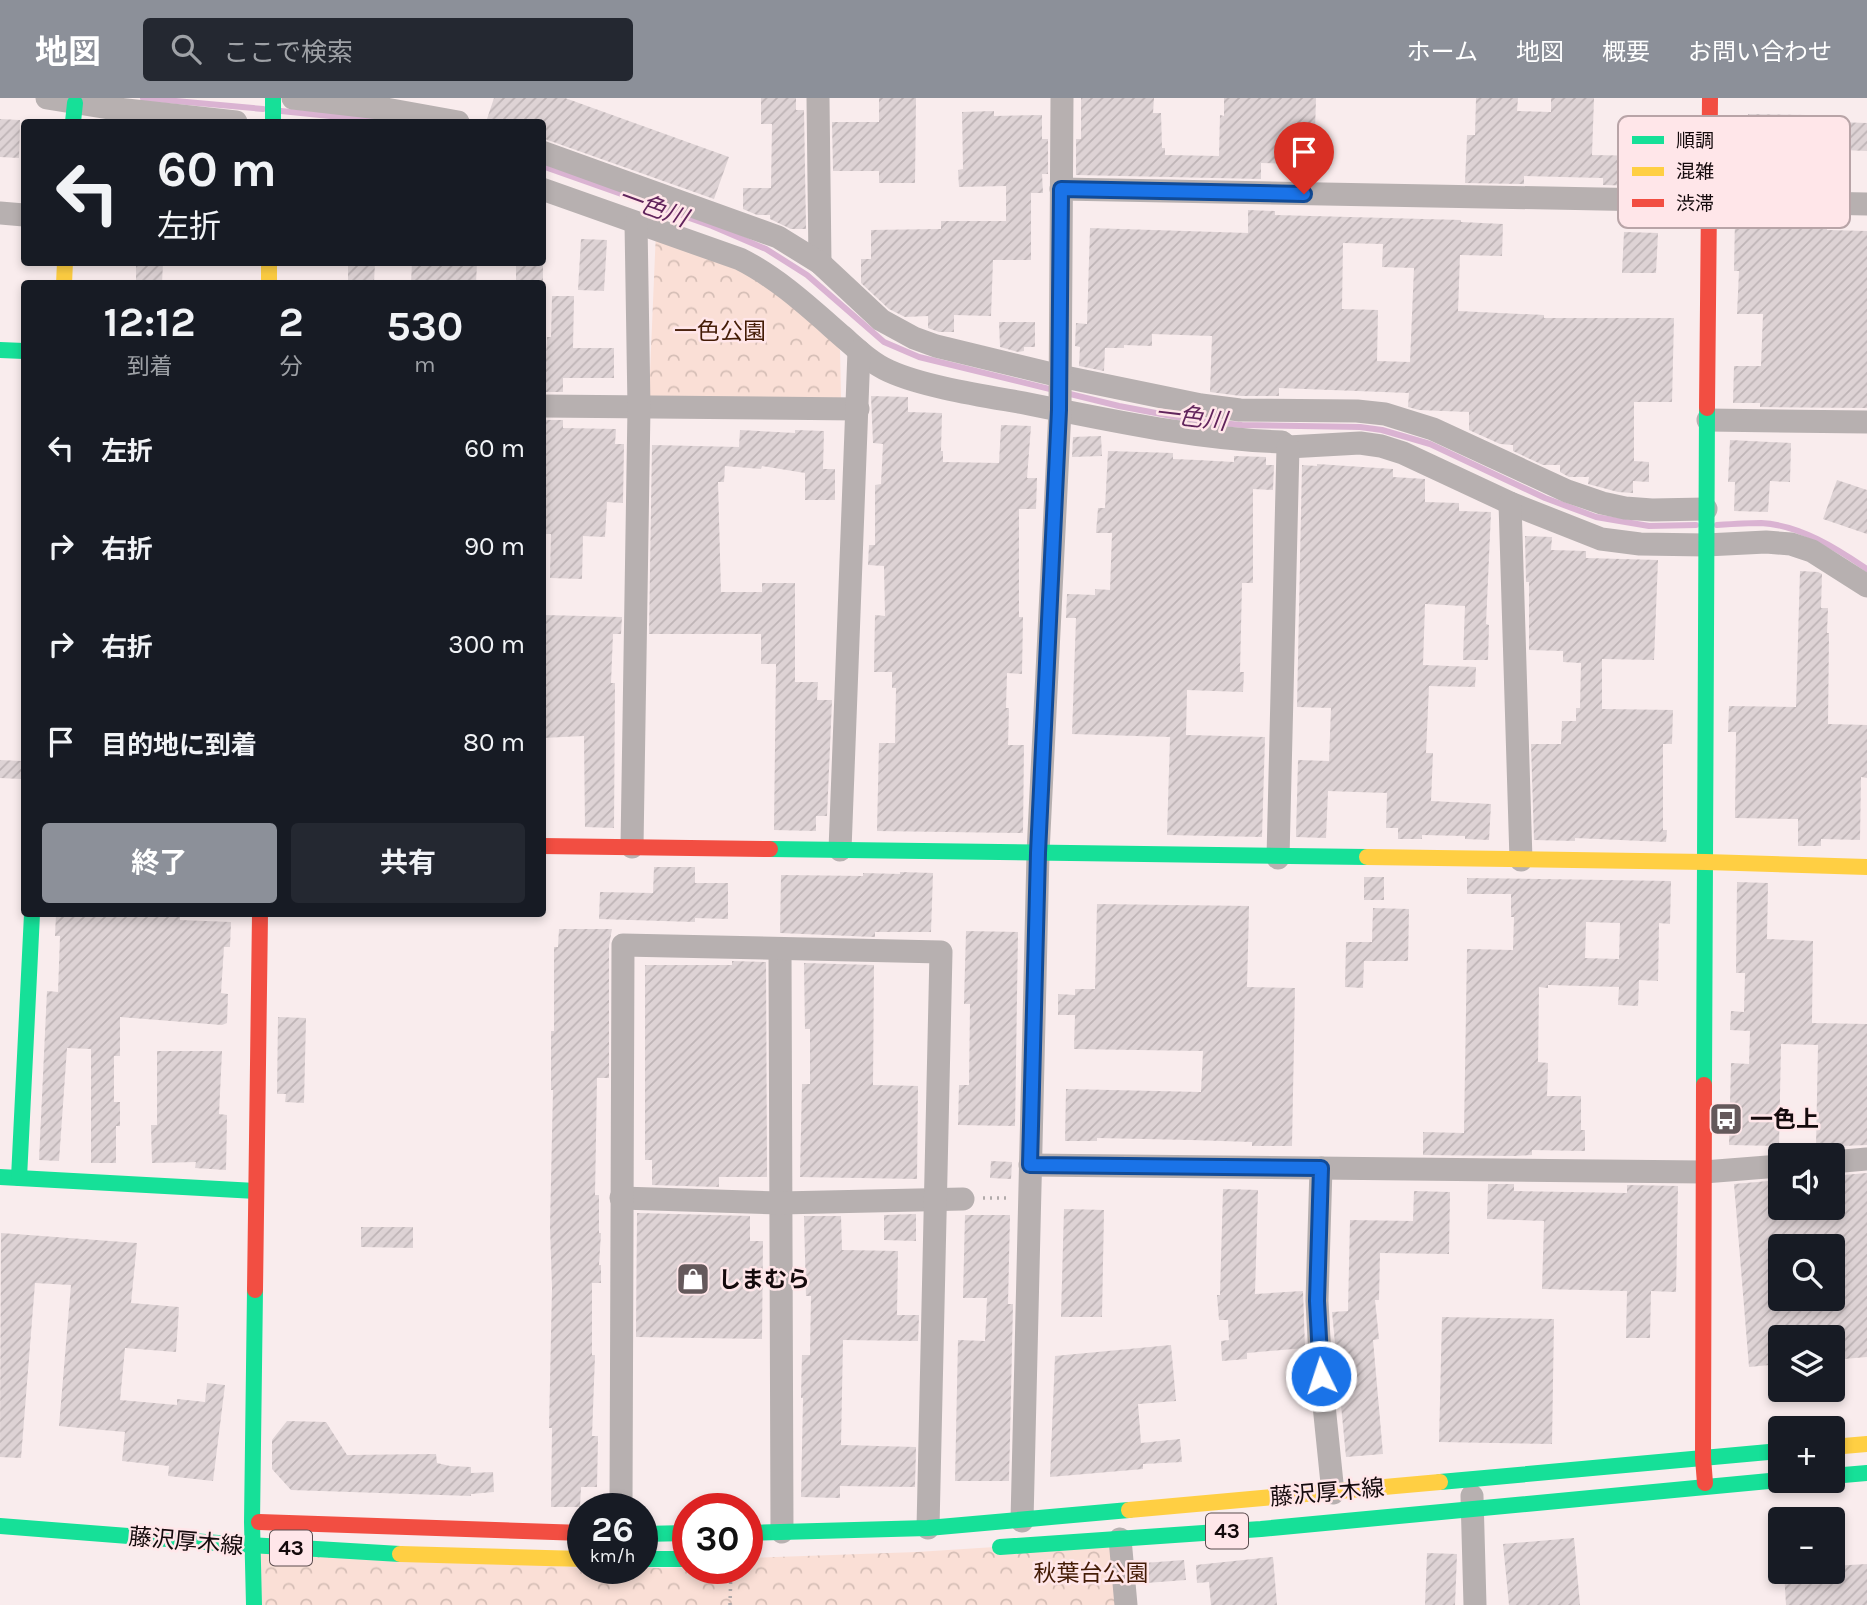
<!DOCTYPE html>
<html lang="ja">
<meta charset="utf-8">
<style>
:root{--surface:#171b24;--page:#242831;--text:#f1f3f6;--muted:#9ea1a6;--accent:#8c9099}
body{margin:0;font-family:Karla,"Noto Sans JP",sans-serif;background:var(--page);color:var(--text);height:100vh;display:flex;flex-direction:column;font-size:26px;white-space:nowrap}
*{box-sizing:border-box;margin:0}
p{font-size:23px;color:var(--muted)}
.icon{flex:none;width:38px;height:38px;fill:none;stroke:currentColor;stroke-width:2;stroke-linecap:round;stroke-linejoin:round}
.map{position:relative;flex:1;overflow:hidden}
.details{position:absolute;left:21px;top:182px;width:525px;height:637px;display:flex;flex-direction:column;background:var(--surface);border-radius:7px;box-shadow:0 4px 10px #0003}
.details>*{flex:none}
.guide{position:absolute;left:21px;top:21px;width:525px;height:147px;border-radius:7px;box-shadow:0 4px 10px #0003;background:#171b24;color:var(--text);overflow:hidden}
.buttons{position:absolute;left:1768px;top:1045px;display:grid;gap:14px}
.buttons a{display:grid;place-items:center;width:77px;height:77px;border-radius:7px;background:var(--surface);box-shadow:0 4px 10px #0003;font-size:35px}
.speed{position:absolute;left:567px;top:1395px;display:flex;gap:14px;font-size:35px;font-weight:700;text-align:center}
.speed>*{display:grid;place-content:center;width:91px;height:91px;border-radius:50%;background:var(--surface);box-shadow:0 4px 10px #0003;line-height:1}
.speed small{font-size:18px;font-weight:400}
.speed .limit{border:10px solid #d22;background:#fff;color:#111}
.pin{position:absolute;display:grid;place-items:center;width:60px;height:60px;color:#fff;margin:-72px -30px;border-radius:50% 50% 50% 0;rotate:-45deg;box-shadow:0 0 7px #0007}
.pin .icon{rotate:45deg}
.me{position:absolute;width:77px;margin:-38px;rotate:356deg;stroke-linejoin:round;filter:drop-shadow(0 0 5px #0008)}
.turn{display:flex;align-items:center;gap:24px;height:147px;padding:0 21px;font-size:32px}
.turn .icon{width:91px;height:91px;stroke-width:2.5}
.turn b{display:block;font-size:49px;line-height:60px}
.eta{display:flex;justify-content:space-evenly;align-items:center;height:119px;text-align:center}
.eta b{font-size:42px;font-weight:700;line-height:49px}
.action{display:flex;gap:14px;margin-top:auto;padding:14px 21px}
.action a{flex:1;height:80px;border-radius:7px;background:var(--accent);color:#fff;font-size:28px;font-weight:700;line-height:80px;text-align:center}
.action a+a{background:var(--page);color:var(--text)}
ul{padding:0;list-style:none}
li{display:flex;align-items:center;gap:21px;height:98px;padding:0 21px}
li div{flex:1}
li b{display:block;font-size:26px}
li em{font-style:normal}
header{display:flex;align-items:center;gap:42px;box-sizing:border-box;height:98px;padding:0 35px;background:var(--accent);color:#fff}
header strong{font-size:33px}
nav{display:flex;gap:38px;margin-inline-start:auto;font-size:24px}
.search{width:490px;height:63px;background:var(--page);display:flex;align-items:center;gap:18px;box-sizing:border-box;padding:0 24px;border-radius:7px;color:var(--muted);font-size:26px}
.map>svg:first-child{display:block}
</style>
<header>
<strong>地図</strong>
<div class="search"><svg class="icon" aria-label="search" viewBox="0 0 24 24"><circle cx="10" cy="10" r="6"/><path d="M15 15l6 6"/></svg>ここで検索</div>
<nav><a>ホーム</a><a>地図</a><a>概要</a><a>お問い合わせ</a></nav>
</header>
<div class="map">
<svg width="1867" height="1507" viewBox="0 0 1867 1507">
<defs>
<pattern id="park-crowns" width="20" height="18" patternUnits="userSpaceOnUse" patternTransform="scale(1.75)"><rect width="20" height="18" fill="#fadfd6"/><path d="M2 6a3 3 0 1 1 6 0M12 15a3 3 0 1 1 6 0" fill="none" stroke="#d5beb6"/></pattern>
<pattern id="building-hatch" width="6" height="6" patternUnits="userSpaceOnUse" patternTransform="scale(1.75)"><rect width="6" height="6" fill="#ded3d5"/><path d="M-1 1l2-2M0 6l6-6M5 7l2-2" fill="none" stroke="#beb4b6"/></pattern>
</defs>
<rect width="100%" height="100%" fill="#f9eced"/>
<!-- park -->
<g fill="url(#park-crowns)">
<path d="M656,133l95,43 72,56 17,20 1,48 -192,-1z"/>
<path d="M1120,1441l6,66h-872l-2,-59 331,22h164v-10l170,-6z"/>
</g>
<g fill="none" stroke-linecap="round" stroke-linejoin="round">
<!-- stream -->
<g stroke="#dab3d2" stroke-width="6">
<path d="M143,0l120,11"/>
<path d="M281,13l108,11"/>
<path d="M542,68l170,60 54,23 41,26 77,67 35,15 200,49 79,15 44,4 118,2 22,3 48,14 115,54 51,19 53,9 47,-1"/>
<path d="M1717,427c15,-1 30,-2 44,-2 39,2 75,25 106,46"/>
</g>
</g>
<!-- building -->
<g fill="url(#building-hatch)" fill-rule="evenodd">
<path d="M494,0h71l164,59 -15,42 -172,-61v-16h-56z"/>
<path d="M761,0h35v12h8l2,119h-15l-21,-10v-4h-13l-14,-6v-21h28l1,-64h-11z"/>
<path d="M879,0h37l-1,85h-36v-12h-46l-1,-49h47z"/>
<path d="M1081,0h73l-1,15h8l1,35h3v7l54,1 1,-41 4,1v-18h92l-2,66 -53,-1v16l-185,-4v-36h5z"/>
<path d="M1476,0h42l-1,13 34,1v-14h43l-2,57 54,1 -1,30 -42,-1v-7l-79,-2v8l-59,-1 2,-48h8z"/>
<path d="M994,13v5l48,-1v24h6v35h-6l1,19h-12v67h-38l-2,56 -37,-1v17h-15l-11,-4v-12l-23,1 -16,-8 -28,-26v-24h10v-29l70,-1v-8h65v-35l-47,1 -1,-17 5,-1 -1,-57z"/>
<path d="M1748,16l59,1v6l60,2v28l-120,-5z"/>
<path d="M0,21l20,1 -1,38 -19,-1z"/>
<path d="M1248,112l27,1v4l186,5v2l42,2 -1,32 -42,-1 -2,56 86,4v3h130l-2,84h-38v59l15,1v20l-16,-1v12l-15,-1 -30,-8 1,-7h-20l-9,-5v-7h-17l-30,-14v-6l-13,-1 -31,-14v-18l-50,-2 -11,-3 1,-14 -130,-5v8h-38l-31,-4 2,-56 -60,-2v12l-28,-1v3h-19l-1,23 -25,-5 1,-19 -5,-1 1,-23 11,1 3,-96 158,5zM1343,145l40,1 -1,23 32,1 -4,94 -33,-1 1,-51 -36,-1z"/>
<path d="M1735,120l28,1v4l28,1 -1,2 37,1v3l40,1v177l-107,-1v-4h-27l1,-37h27l2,-52h-26l2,-43h-5z"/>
<path d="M1624,134l34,1 -2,40h-34z"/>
<path d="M581,141l26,1 -3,51 -26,-1z"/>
<path d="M136,164h27l-1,22h-26z"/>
<path d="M348,164h27l-1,21h-26z"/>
<path d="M412,164h65l-1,22h-65z"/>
<rect x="516" y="164" width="27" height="22"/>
<path d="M552,198h22l-1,52h41v30h-51v14h-19l3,-55h4z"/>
<path d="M999,224h36v25h-11v4l-6,1 -18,-5z"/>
<path d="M871,298l37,1v15l34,1 -1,38h2v11l56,1 2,-38 30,1 -4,52h10l-1,31h-17v108h4l-1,57 -15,-1 -1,35h3l-1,37h16l-1,88 -146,-2 2,-88h16l1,-55h-4v-16h-18l1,-57 10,1 -1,-50 -16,-1 1,-20h6v-60l6,-1 2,-40 -10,-1z"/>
<path d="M546,322h17v8l53,1 -1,15h9l-1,59 -16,-1 -2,35 -22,-1 -1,43 -32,-1 1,-44h-9v-64z"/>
<path d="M740,332l55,3v-3l29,1 -1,38h12v31h-30v-27l-43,-7 -1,3 -36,-3 -1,16h-6l3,110h41v-9h33v99h23l-1,18h15l-5,116h-11v15l-42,-1 2,-166h-15v-30h-112l3,-189 87,2z"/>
<path d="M1101,338l1,20 -30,1 1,-20z"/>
<path d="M1730,342l61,3 -1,39 -20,-1 -2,31 -34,-1 1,-29h-7z"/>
<path d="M1108,353l65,2v6l24,1 37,2v-6l32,1v8h8l-1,25 -20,-1v94h-11l-2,89h4l-1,20 -56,-2 -1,45 79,2 -3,100 -95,-2 3,-98 -98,-3 4,-116h-10l1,-24 28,1v-6l15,1 2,-57h-16l2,-25h7z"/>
<path d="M1317,366l76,5v8l32,2v23l34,1v8l32,1 -5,112 3,1 -1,35h-25l2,-54 -40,-2 -2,61 53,2 -1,20 -46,-1 -3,67h7l-2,48 60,3 -2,36 -24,-1v-3l-43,-1v4h-24v-11h-12l1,-35 -59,-2 -2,47 -30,-1 2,-77 31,1 2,-53 -34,-1 5,-242 15,1z"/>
<path d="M1837,382l30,10v44l-44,-15z"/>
<path d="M1525,438l27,1 -1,13 35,1v7l72,2 -4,100 -52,-1v50l71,1 -1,34h-9v86h4l-1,12 -91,-4v3l-41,-1 -3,-96h30l1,-23h14v-13h4l1,-45 -18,-1v-11l-34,-1v-68h-3z"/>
<path d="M1800,473l18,1 4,2 -1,34h7l-1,25h2l-1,91 39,1v53l-6,-1 -1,63 -39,-1v7h-23v-27l-63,-1 1,-86h-8l1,-26 67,1z"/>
<path d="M544,517l78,2 -1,17h-8l-2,49h4l-1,145 -29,-1 -1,-91 -42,2z"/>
<path d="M0,662l22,1 -1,18 -21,-1z"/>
<path d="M654,769h41v16h33v36l-33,-1v4l-96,-3 1,-27 53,1z"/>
<path d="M900,774l33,1 -2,59h-56v5l-95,-4 1,-58 82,1v-3l37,1z"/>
<rect x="1364" y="779" width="20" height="23"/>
<path d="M1467,780l204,3 -1,43 -11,-1 -1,58 -19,-1 -1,26 -20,-1 1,-18 -71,-2v3l-9,-1 -1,75 10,1 -1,33h34v34h4v21l-53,-1v5l-17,1 -92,-1v-23l41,1 3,-184 46,1 1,-33h-3v-23h-44zM1586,824l34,1 -1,36 -34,-1z"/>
<path d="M1737,784l31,1 -1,56 46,2 -1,82 55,1v121l-51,2 2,-102 -37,-1 -2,102 -50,-1 2,-82 18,1 1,-33 -20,-1 1,-19 13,1 1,-39h-9z"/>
<path d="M1097,806l152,2 -2,81 48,1 -3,158h-40v-4l-61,-2 -94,-2v3h-32l1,-52 135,3 2,-41 -129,-2 1,-34h-17v-21l17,1v-6h20z"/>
<path d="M1373,810l36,1 -1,52h-44l-1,27 -18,-1 1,-45h26z"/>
<path d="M56,816h124v6l51,2 -1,25h-6l-3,46 7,1 -1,29 -5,2 -102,-8v39h-6v46h6v24h-4v37h-25v-114l-24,-1 -8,113 -20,-1 8,-169 11,1 2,-56h-5z"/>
<path d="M559,831h53l-3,16v133h-12l-2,117h4v38h2l-2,32h2v18h-9v72h3l-3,81h6l-1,51h-16l-1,20h-29l1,-79h-3l3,-140 -2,-61 3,-137h-2v-59h3v-84h4z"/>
<path d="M966,833l52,1 -3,194 -57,-1 1,-40h10l1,-81h-6z"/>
<path d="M732,863l34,1 1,215h-48v10l-67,-2v-25h-7v-195h87z"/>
<path d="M804,865l70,2 -1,120 45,1 -1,93 -117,-2 2,-93h8v-55h-5z"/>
<path d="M278,919l28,1 -2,85 -19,-1 1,-8h-9z"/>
<path d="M157,953h65l-3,63 8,1 -1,55 -31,-2 1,-6 -44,1 -1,-38h6z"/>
<path d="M991,1063l21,1 -1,17 -21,-1z"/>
<path d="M1867,1075v184l-35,3v-23h-52v27l-31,3 -15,-183 46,-4v28h52v-32zM1780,1148h52v52h-52z"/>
<path d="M1488,1086h26v7l113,2v-8l51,1 -2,106 -25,-1 -1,47h-24l1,-47 -85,-2 2,-68 -57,-2z"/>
<path d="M1223,1091l35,1 -3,104 48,-3 2,57 -58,5v6l-25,2 -1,-20 8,-1 -1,-20h-9l-2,-25h3z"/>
<path d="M1414,1093l36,1 -1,62 -69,-1 -1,47h-4l4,39 -6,1 10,114 -37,3 -14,-145 16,-1 2,-91 63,1z"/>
<path d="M1064,1111l40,1 -2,107h-41z"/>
<path d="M637,1115l113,3v25h13l-1,98 -126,-2z"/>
<path d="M916,1116v27l-32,-1v-25z"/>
<path d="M965,1117h45l-2,89h5l-4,177h-54l3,-141 27,1 2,-43h-24z"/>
<path d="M804,1118h37l1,34 56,1 -1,64h22l-1,26 -75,-1 -2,105 75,2 -1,40 -75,-1v12l-39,-1 2,-99h-2l1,-43h8l1,-59h-5z"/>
<path d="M361,1129h52v21l-52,-1z"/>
<path d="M1,1135l136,10 -6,60 48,4 -3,45 -51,-4 -5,52 57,5v-6l28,3 2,-19 18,2 -12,96 -45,-5 1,-10 -47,-5 3,-29 -66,-6 12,-141 -36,-2 -14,175 -21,-1z"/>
<path d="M1442,1219l112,2 -2,125 -113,-2z"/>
<path d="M1171,1247l5,56 -38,3 3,39 39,-4 2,23 -39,2v5l-93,8 5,-121z"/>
<path d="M287,1323l39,1 21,33 89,-1 1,9 13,3 21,1v6l22,-1 1,20 -23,2v2l-180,-6 -19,-21v-29z"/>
<path d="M1574,1440l6,67h-71l-6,-61z"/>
<path d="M1427,1455l30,1 -2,51h-30z"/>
<path d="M1273,1459l4,48h-66l-2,-23 -12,1 -1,-18z"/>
<path d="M1184,1462l2,20 -40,3 -2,-20z"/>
<path d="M1867,1466v41h-81l-2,-33h48v-6z"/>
</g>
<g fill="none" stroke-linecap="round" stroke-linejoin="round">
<!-- path -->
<g stroke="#b1aaaa" stroke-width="3.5" stroke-dasharray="2 5" stroke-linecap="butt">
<path d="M983,1100h24"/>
<path d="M730,1507l1,-37"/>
</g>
<!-- street -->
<g stroke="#b7b0b0" stroke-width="23">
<path d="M47,0l62,10 127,14"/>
<path d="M293,0l87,10 78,14"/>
<path d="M818,0l2,165"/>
<path d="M542,54l236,85 42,26 61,57 33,18 22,8 124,30 141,29 39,5 117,1 28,3 48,15 134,62 35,12 23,5 27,2 54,-1"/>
<path d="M542,91l198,70c38,19 70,49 102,77 15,13 29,27 47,35 35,16 96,25 135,32 86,17 170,36 258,39l6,5 72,-4 21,3 22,7 107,50 91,36 39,5 66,1 60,-3 25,2 21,7 55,35"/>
<path d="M1061,91l806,15"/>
<path d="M0,115l24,2"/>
<path d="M542,308l316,3"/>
<path d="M1708,322l159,2"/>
<path d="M1510,405l11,357"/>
<path d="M632,749l7,-440 -3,-184"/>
<path d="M840,752l19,-499"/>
<path d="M1278,760l10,-411"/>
<path d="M780,851l2,583"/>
<path d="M1832,1064l35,-3"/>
<path d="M1030,1067l674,7 76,-6"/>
<path d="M1321,1070l-4,133 4,75 12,117"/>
<path d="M621,1100l159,5 183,-4"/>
<path d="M1472,1398l3,109"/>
<path d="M621,1410l2,-563 318,7 -13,576"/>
<path d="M1022,1423l16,-668 22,-443 2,-312"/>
<path d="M1120,1441l6,66"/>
</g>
<!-- fast -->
<g stroke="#16e098" stroke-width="16">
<path d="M273,0v24"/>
<path d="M73,24l2,-19"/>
<path d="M0,252l24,1"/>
<path d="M770,751l597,8"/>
<path d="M1704,987l3,-677"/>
<path d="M0,1079l256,14"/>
<path d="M19,1080l13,-264"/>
<path d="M1832,1378l35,-3"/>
<path d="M1440,1384l340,-31"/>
<path d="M0,1428l218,17 182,11"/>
<path d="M747,1435l181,-5 201,-18"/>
<path d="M642,1436l46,-1"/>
<path d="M1000,1449l261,-18 519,-49"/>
<path d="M642,1461h46"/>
<path d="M254,1507l-2,-83 3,-232"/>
</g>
<!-- slow -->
<g stroke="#ffcf43" stroke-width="16">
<path d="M269,164v22"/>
<path d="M64,186l1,-22"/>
<path d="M1367,759l339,5 161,5"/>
<path d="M1832,1349l35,-3"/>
<path d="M1129,1412l311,-28"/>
<path d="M400,1456l183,5"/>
</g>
<!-- jam -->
<g stroke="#f24e42" stroke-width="16">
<path d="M1707,310l3,-310"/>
<path d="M542,748l228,3"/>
<path d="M1704,987l-1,373 2,25"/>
<path d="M255,1192l5,-376"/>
<path d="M259,1424l324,11"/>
</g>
</g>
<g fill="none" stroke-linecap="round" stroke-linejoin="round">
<defs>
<path id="route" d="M1304,96l-243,-5 -2,221 -21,443 -8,312 291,3 -4,133 4,75"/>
</defs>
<!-- route casing -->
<use href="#route" stroke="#114b97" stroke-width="18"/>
<!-- route -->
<use href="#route" stroke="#1a73e8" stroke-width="12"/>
</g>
<!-- icons -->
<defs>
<symbol id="bus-square" viewBox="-11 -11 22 22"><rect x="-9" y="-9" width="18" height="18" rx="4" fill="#64595b" stroke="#ffe6e9"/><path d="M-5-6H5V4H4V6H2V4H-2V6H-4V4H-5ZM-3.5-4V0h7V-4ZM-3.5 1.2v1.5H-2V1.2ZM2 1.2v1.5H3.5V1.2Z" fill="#fff"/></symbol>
<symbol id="shop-square" viewBox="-11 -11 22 22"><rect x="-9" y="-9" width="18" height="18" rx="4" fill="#64595b" stroke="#ffe6e9"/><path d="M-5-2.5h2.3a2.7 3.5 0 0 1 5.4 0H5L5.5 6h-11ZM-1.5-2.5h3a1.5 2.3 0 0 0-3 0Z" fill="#fff"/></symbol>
</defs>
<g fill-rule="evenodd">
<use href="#bus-square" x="1707" y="1002" width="38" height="38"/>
<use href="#shop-square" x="674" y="1162" width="38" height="38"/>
</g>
<g text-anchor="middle" stroke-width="5" stroke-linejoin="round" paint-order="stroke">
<!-- shield labels -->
<g fill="#ffe6e9" stroke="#5a4c4e" stroke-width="2">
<rect x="1206" y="1415.5" width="42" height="35" rx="5"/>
<rect x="270" y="1432.5" width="42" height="35" rx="5"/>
</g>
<g font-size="21" font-weight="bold" fill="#140a0c">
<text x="1227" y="1440">43</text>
<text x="291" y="1457">43</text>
</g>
<!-- park labels -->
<g font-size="23" fill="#441c06" stroke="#ffe6e9">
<text x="720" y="241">一色公園</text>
<text x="1091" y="1483">秋葉台公園</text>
</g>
<!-- poi labels -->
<g font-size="23" font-weight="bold" fill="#140a0c" stroke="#ffe6e9" text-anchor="start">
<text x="1750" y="1029">一色上</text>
<text x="718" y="1189">しまむら</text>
</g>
<!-- street labels -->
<g font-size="23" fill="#140a0c" stroke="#ffe6e9">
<text transform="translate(1327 1394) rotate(-5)" y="8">藤沢厚木線</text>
<text transform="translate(186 1443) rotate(5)" y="8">藤沢厚木線</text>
</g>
<!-- water labels -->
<g font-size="24" font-style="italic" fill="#61245c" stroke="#ffe6e9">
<text transform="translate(653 109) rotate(20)" y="8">一色川</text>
<text transform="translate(1191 319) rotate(7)" y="8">一色川</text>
</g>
</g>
<!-- legend -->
<rect x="1618" y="18" width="232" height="112" rx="10" fill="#ffe6e9" stroke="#b8a4a7" stroke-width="2"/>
<rect x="1632" y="38" width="32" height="8" fill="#16e098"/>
<rect x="1632" y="69" width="32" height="9" fill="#ffcf43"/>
<rect x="1632" y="101" width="32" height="8" fill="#f24e42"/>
<g font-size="19" fill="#140a0c">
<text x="1676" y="49">順調</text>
<text x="1676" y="80">混雑</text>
<text x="1676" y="112">渋滞</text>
</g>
</svg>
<div class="buttons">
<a><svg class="icon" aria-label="sound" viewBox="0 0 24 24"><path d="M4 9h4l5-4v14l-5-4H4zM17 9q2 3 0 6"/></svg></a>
<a><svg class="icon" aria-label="search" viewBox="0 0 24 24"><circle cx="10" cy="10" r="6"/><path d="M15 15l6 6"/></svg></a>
<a><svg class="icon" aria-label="layers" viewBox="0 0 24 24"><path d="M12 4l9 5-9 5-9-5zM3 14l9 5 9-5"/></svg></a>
<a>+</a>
<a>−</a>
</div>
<div class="speed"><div>26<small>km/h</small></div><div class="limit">30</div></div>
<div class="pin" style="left:1304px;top:96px;background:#d93025"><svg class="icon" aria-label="arrive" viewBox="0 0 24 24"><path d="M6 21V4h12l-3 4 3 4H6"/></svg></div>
<svg class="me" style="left:1321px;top:1278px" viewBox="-20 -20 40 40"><circle r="17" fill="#1a73e8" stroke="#fff" stroke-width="3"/><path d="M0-11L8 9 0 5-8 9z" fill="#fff"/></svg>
<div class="guide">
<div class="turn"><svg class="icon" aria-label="left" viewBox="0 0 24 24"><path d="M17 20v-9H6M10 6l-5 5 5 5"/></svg><div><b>60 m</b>左折</div></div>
</div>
<section class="details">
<div class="eta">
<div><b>12:12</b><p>到着</p></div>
<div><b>2</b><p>分</p></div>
<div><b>530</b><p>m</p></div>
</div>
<ul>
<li><svg class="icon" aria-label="left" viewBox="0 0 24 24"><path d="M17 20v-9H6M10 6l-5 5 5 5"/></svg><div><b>左折</b></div><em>60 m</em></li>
<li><svg class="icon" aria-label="right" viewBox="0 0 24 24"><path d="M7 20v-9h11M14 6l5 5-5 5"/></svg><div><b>右折</b></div><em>90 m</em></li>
<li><svg class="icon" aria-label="right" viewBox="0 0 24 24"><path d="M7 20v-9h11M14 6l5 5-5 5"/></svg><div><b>右折</b></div><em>300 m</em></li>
<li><svg class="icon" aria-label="arrive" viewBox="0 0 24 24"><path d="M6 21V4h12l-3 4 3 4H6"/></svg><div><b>目的地に到着</b></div><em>80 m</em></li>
</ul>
<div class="action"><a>終了</a><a>共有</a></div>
</section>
</div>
